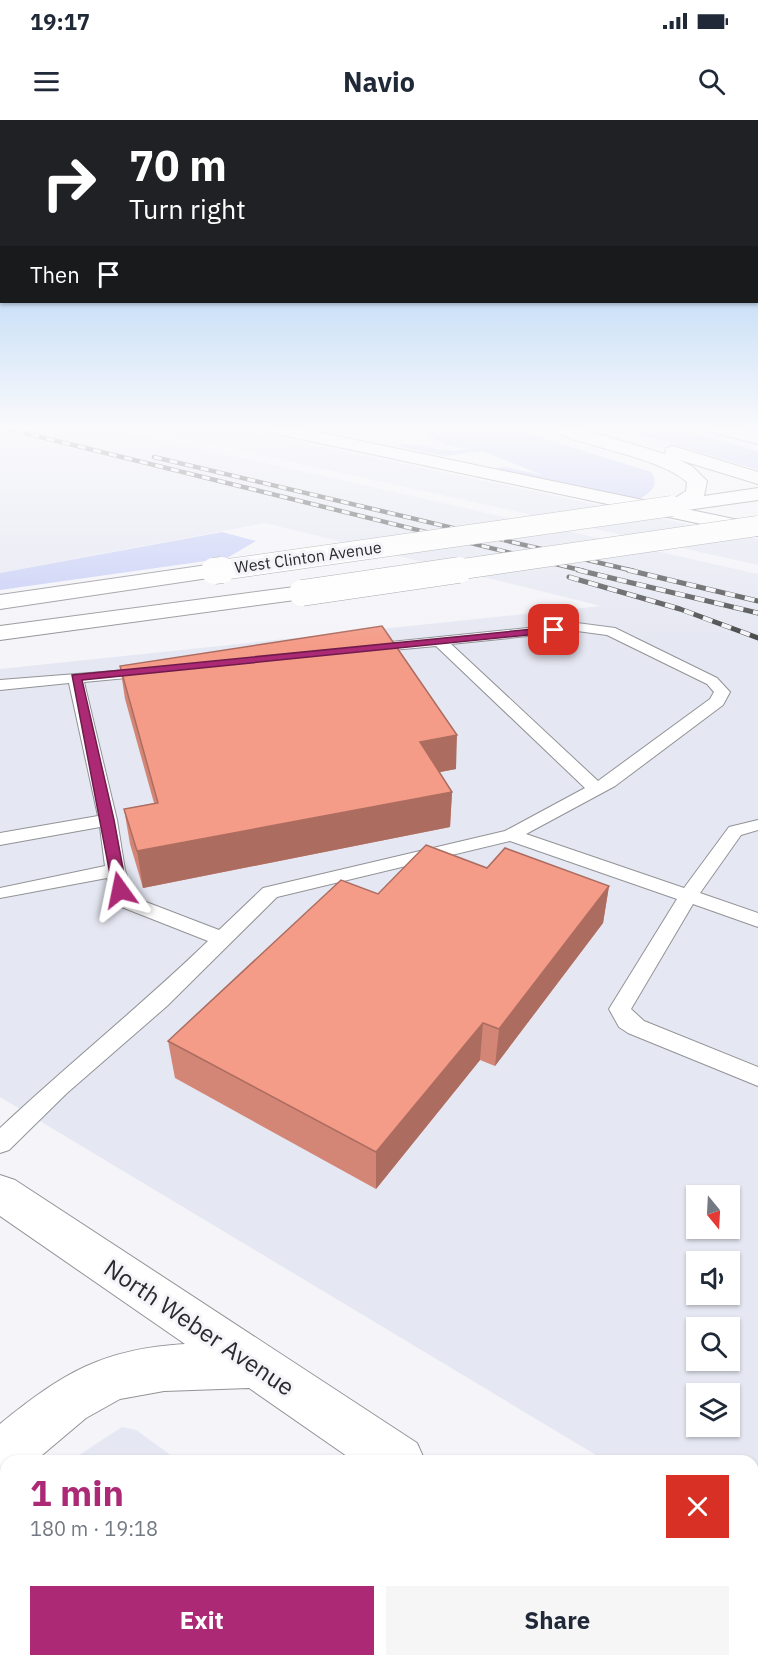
<!DOCTYPE html>
<meta charset="utf-8">
<style>
:root{--surface:#fff;--page:#f6f6f7;--text:#1f2937;--muted:#747a83;--accent:#ac2a75}
body{margin:0;font-family:"IBM Plex Sans",sans-serif;background:var(--page);color:var(--text);height:100vh;display:flex;flex-direction:column;font-size:22px;white-space:nowrap}
*{box-sizing:border-box;margin:0}
p{font-size:20px;color:var(--muted)}
.icon{flex:none;width:33px;height:33px;fill:none;stroke:currentColor;stroke-width:2;stroke-linecap:round;stroke-linejoin:round}
.map{position:relative;flex:1;overflow:hidden}
.panel{position:absolute;left:0px;top:1335px;width:759px;height:212px;display:flex;flex-direction:column;background:var(--surface);border-radius:18px 18px 0 0;box-shadow:0 2px 4px #0004}
.panel>*{flex:none}
.guide{position:absolute;left:0px;top:0px;width:759px;height:183px;box-shadow:0 2px 4px #0004;background:#202124;color:#fff;overflow:hidden}
.needle{width:39px;rotate:162deg}
.fabs{position:absolute;left:686px;top:1065px;display:grid;gap:12px}
.fabs a{display:grid;place-items:center;width:54px;height:54px;border-radius:0px;background:var(--surface);box-shadow:0 2px 4px #0004;font-size:30px}
.pin{position:absolute;display:grid;place-items:center;width:51px;height:51px;color:#fff;margin:-26px;border-radius:12px;box-shadow:0 3px 9px #0006}
.me{position:absolute;width:66px;margin:-33px;rotate:348deg;stroke-linejoin:round;filter:drop-shadow(0 0 4px #0008)}
.turn{display:flex;align-items:center;gap:21px;height:126px;padding:0 30px;font-size:27px}
.turn .icon{width:78px;height:78px;stroke-width:2.5}
.turn b{display:block;font-size:42px;line-height:51px}
.then{display:flex;align-items:center;height:57px;padding:0 30px;background:#0003;gap:12px;font-size:22px}
.round{display:grid;place-items:center;flex:none;width:63px;height:63px;border-radius:0px;background:var(--page)}
.overview{display:flex;align-items:center;justify-content:space-between;height:102px;padding:0 30px}
h1{font-size:36px;font-weight:800;line-height:45px;color:var(--accent)}
.button{display:flex;gap:12px;margin-top:auto;padding:12px 30px}
.button a{flex:1;height:69px;border-radius:0px;background:var(--accent);color:#fff;font-size:24px;font-weight:800;line-height:69px;text-align:center}
.button a+a{background:var(--page);color:var(--text)}
.status{display:flex;justify-content:space-between;align-items:center;height:42px;padding:0 30px;background:var(--surface);direction:ltr}
.status svg{height:16px;fill:currentColor}
header{display:flex;justify-content:space-between;align-items:center;height:78px;padding:0 30px;background:var(--surface);font-size:27px;font-weight:800}
.map>svg:first-child{display:block}
</style>
<div class="status"><b>19:17</b><svg viewBox="0 0 49 12"><path d="M0 12V9h3v3zM5 12V6h3v6zM10 12V3h3v9zM15 12V0h3v12zM26 1h20v11H26zM47 4h2v5h-2z"/></svg></div>
<header><svg class="icon" aria-label="menu" viewBox="0 0 24 24"><path d="M4 6h16M4 12h16M4 18h16"/></svg>Navio<svg class="icon" aria-label="search" viewBox="0 0 24 24"><circle cx="10" cy="10" r="6"/><path d="M15 15l6 6"/></svg></header>
<div class="map">
<svg width="758" height="1546" viewBox="0 0 758 1546">
<rect width="100%" height="100%" fill="#f4f4f9"/>
<!-- built -->
<g fill="#e5e7f2" fill-rule="evenodd">
<path d="M0,306h101l657,148v979l-5,-3v-89h-147l-606,-364v-428l601,-63 -336,-83 -265,50zM696,1076h33v32h-33zM696,1142h33v32h-33zM696,1208h33v32h-33zM696,1274h33v32h-33z"/>
<path d="M130,306h95l533,113v26z"/>
<path d="M122,1307l14,3 43,31h-109z"/>
<path d="M456,1540l8,6h-375l-1,-5z"/>
</g>
<!-- green -->
<g fill="#c6cdf6">
<path d="M419,306h96l5,5 131,41c10,14 -2,22 -14,28l-142,-32 9,-1 38,8 -59,-24 -39,5 -48,-10c19,-6 57,11 71,2l-14,-1 -27,-12 4,-4 -3,-3 -7,1z"/>
<path d="M613,306h53l92,25v19z"/>
<path d="M222,412l34,9 -29,17 -227,32v-17z"/>
</g>
<g fill="none" stroke-linecap="round" stroke-linejoin="round">
<defs>
<path id="lane" d="M577,503l38,5 102,50 13,14 -7,13 -108,81 -89,48 158,54 45,-61 29,-7v10l-17,5 -41,58 58,20v14l-65,-23 -62,105 13,12 114,46v19l-130,-53 -9,-6 -10,-18 68,-110 -167,-58 -233,56 -110,109 -100,87 -58,57 -9,3v-25c68,-64 141,-122 208,-187l-89,-35 -12,-28 -107,20v-10l105,-22 -5,-39 -100,18v-12l98,-17 -29,-133 -69,7v-10l153,-12 3,3 -3,3 -5,2 -64,6 33,138 8,50 8,27 86,33 44,-42 242,-57 80,-43 -149,-142 -65,6 -7,-4 7,-4zM577,511l30,4 100,49 7,8 -4,7 -112,82 -147,-137z"/>
<g id="secondary">
<path d="M546,306h26l93,28 1,-6 7,-2 85,26v12l-78,-24 13,7 14,14 -3,15 54,-8v12l-85,12 -8,-2 -3,-4 24,-15 1,-9c-31,-28 -128,-39 -141,-56z"/>
<path d="M214,444l8,2 3,5 -3,5 -222,33v-14z"/>
<path d="M302,466l8,2 4,5 -4,5 -310,42v-14z"/>
<path d="M0,1055l15,5 402,263 8,18h-71l-105,-73 -85,3 -44,8 -34,19 -51,43h-29v19l-6,3v-59c63,-51 102,-75 185,-80l-185,-128z"/>
<path d="M676,1540h65l2,6h-65z"/>
</g>
<g id="highway">
<path d="M254,306h35l469,98v12l-495,-105z"/>
<path d="M702,306h29l27,7v11l-53,-14z"/>
</g>
</defs>
<!-- lane casing -->
<use href="#lane" stroke="#929397" stroke-width="2"/>
<!-- secondary casing -->
<use href="#secondary" stroke="#929397" stroke-width="2"/>
<!-- highway casing -->
<use href="#highway" stroke="#929397" stroke-width="2"/>
<!-- lane -->
<use href="#lane" fill="#fff" fill-rule="evenodd"/>
<!-- secondary -->
<use href="#secondary" fill="#fff" fill-rule="evenodd"/>
<!-- highway -->
<use href="#highway" fill="#fff" fill-rule="evenodd"/>
<defs>
<g id="rail-far1">
<path d="M0,307l584,144"/>
<path d="M154,337l480,114"/>
</g>
<g id="rail">
<path d="M578,450l180,43"/>
<path d="M628,450l130,31"/>
<path d="M569,457l111,32 78,29"/>
</g>
</defs>
<!-- rail-far1 casing -->
<use href="#rail-far1" stroke="#474849" stroke-width="4.5"/>
<!-- rail casing -->
<use href="#rail" stroke="#474849" stroke-width="5"/>
<!-- rail-far1 -->
<use href="#rail-far1" stroke="#f4f4f9" stroke-width="3" stroke-dasharray="8" stroke-linecap="butt"/>
<!-- rail -->
<use href="#rail" stroke="#f4f4f9" stroke-width="4" stroke-dasharray="10" stroke-linecap="butt"/>
<defs>
<g id="secondary-bridge-far1">
<path d="M214,451l458,-65"/>
<path d="M449,451l309,-45"/>
</g>
<g id="secondary-bridge">
<path d="M214,451l8,-1"/>
<path d="M302,473l157,-23"/>
</g>
</defs>
<!-- secondary-bridge-far1 casing -->
<use href="#secondary-bridge-far1" stroke="#929397" stroke-width="21" stroke-linecap="butt"/>
<!-- secondary-bridge casing -->
<use href="#secondary-bridge" stroke="#929397" stroke-width="27" stroke-linecap="butt"/>
<!-- secondary-bridge-far1 -->
<use href="#secondary-bridge-far1" stroke="#fff" stroke-width="20"/>
<!-- secondary-bridge -->
<use href="#secondary-bridge" stroke="#fff" stroke-width="26"/>
</g>
<!-- wall -->
<g fill="#d38676">
<path d="M120,546l336,103 -16,3 12,20 -2,35 -307,61 -13,-44 -6,-35 30,-6 -29,-104z"/>
<path d="M487,748l122,18 -6,37 -108,143 -15,-6 -104,129 -201,-111 -7,-37 210,-147z"/>
</g>
<!-- shaded-wall -->
<g fill="#ac6d60">
<path d="M457,615l-1,34 -37,7 1,-34z"/>
<path d="M452,672l-2,35 -307,61 -6,-37z"/>
<path d="M609,766l-6,37 -108,143 4,-37z"/>
<path d="M483,903l-3,37 -104,129v-37z"/>
</g>
<!-- building -->
<g fill="#f59c89" stroke="#ac6d60" stroke-width="1.5">
<path d="M382,506l75,109 -37,7 32,50 -315,59 -13,-42 34,-6 -38,-137z"/>
<path d="M426,725l61,23 18,-20 104,38 -110,143 -16,-6 -107,129 -208,-111 173,-161 37,14z"/>
</g>
<!-- sky -->
<linearGradient id="sky" x2="0" y2="1"><stop stop-color="#88bcf0"/><stop offset="0.59" stop-color="#fafafc"/><stop offset="1" stop-color="#fafafc" stop-opacity="0"/></linearGradient>
<rect width="758" height="523" fill="url(#sky)"/>
<!-- route -->
<path fill="#ac2a75" stroke="#701b4c" stroke-width="1.5" d="M554,507h3v5l-475,48 32,140 13,70 -7,5 -7,-5 -41,-215z"/>
<g text-anchor="middle" stroke-width="6" stroke-linejoin="round" paint-order="stroke">
<!-- far-street labels -->
<g font-size="16" fill="#2a2b2c" stroke="#f4f4f9">
<text transform="translate(308 437) rotate(-8)" y="6">West Clinton Avenue</text>
</g>
<!-- near-street labels -->
<g font-size="24" fill="#2a2b2c" stroke="#f4f4f9">
<text transform="translate(199 1208) rotate(34)" y="8">North Weber Avenue</text>
</g>
</g>
</svg>
<div class="fabs">
<a><svg class="needle" viewBox="-14 -14 28 28"><path d="M0-13l5 13h-10z" fill="#e53935"/><path d="M0 13l5-13h-10z" fill="#747a83"/></svg></a>
<a><svg class="icon" aria-label="sound" viewBox="0 0 24 24"><path d="M4 9h4l5-4v14l-5-4H4zM17 9q2 3 0 6"/></svg></a>
<a><svg class="icon" aria-label="search" viewBox="0 0 24 24"><circle cx="10" cy="10" r="6"/><path d="M15 15l6 6"/></svg></a>
<a><svg class="icon" aria-label="layers" viewBox="0 0 24 24"><path d="M12 4l9 5-9 5-9-5zM3 14l9 5 9-5"/></svg></a>
</div>
<div class="pin" style="left:554px;top:510px;background:#d93025"><svg class="icon" aria-label="arrive" viewBox="0 0 24 24"><path d="M6 21V4h12l-3 4 3 4H6"/></svg></div>
<svg class="me" style="left:120px;top:770px" viewBox="-20 -20 40 40"><path d="M0-17L14 15 0 8-14 15z" fill="#ac2a75" stroke="#fff" stroke-width="4"/></svg>
<div class="guide">
<div class="turn"><svg class="icon" aria-label="right" viewBox="0 0 24 24"><path d="M7 20v-9h11M14 6l5 5-5 5"/></svg><div><b>70 m</b>Turn right</div></div>
<div class="then">Then<svg class="icon" aria-label="arrive" viewBox="0 0 24 24"><path d="M6 21V4h12l-3 4 3 4H6"/></svg></div>
</div>
<section class="panel">
<div class="overview"><div><h1>1 min</h1><p>180 m · 19:18</p></div><a class="round" style="background:#d93025;color:#fff"><svg class="icon" aria-label="close" viewBox="0 0 24 24"><path d="M6 6l12 12M18 6L6 18"/></svg></a></div>
<div class="button"><a>Exit</a><a>Share</a></div>
</section>
</div>
